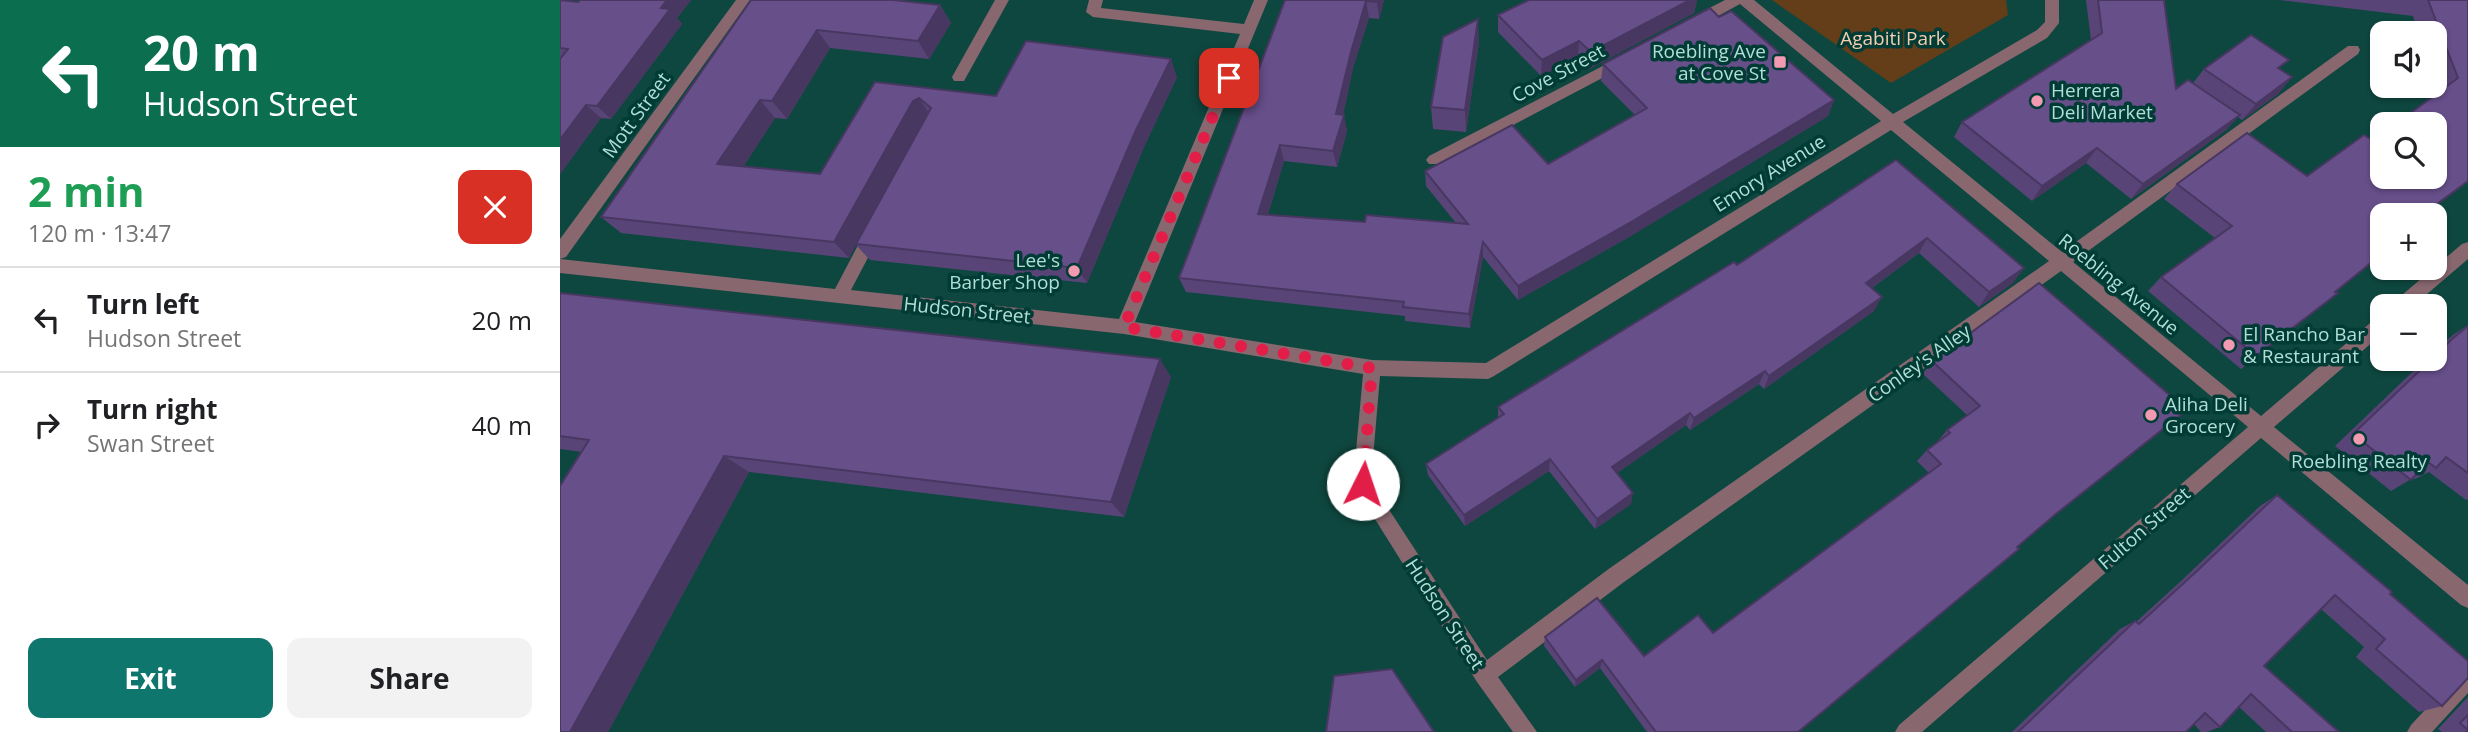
<!DOCTYPE html>
<meta charset="utf-8">
<style>
:root{--surface:#fff;--page:#f2f2f2;--text:#202124;--muted:#757577;--line:#e0e0e0;--accent:#0f766e}
body{margin:0;font-family:"Open Sans",sans-serif;background:var(--page);color:var(--text);height:100vh;display:flex;flex-direction:column;font-size:26px;white-space:nowrap}
*{box-sizing:border-box;margin:0}
p{font-size:23px;color:var(--muted)}
.icon{flex:none;width:38px;height:38px;fill:none;stroke:currentColor;stroke-width:2;stroke-linecap:round;stroke-linejoin:round}
.map{position:relative;flex:1;overflow:hidden}
.drawer{display:flex;flex-direction:column;background:var(--surface);width:560px}
.drawer>*{flex:none}
.top-card{background:#0b6e4f;color:#fff;overflow:hidden}
.fabs{position:absolute;left:1810px;top:21px;display:grid;gap:14px}
.fabs a{display:grid;place-items:center;width:77px;height:77px;border-radius:14px;background:var(--surface);box-shadow:0 2px 5px #0004;font-size:35px}
.pin{position:absolute;display:grid;place-items:center;width:60px;height:60px;color:#fff;margin:-30px;border-radius:14px;box-shadow:0 4px 10px #0006}
.me{position:absolute;width:77px;margin:-38px;rotate:4deg;stroke-linejoin:round;filter:drop-shadow(0 0 5px #0008)}
.turn{display:flex;align-items:center;gap:24px;height:147px;padding:0 28px;font-size:32px}
.turn .icon{width:91px;height:91px;stroke-width:2.5}
.turn b{display:block;font-size:49px;line-height:60px}
.round{display:grid;place-items:center;flex:none;width:74px;height:74px;border-radius:14px;background:var(--page)}
.summary{display:flex;align-items:center;justify-content:space-between;height:119px;padding:0 28px}
h1{font-size:42px;font-weight:700;line-height:52px;color:#1e9e55}
.button{display:flex;gap:14px;margin-top:auto;padding:14px 28px}
.button a{flex:1;height:80px;border-radius:14px;background:var(--accent);color:#fff;font-size:28px;font-weight:700;line-height:80px;text-align:center}
.button a+a{background:var(--page);color:var(--text)}
ul{padding:0;list-style:none}
li{display:flex;align-items:center;gap:21px;height:105px;padding:0 28px;border-top:2px solid var(--line)}
li div{flex:1}
li b{display:block;font-size:26px}
li em{font-style:normal}
main{display:flex;flex:1;min-height:0}
.map>svg:first-child{display:block}
</style>
<main>
<section class="drawer">
<div class="top-card">
<div class="turn"><svg class="icon" aria-label="left" viewBox="0 0 24 24"><path d="M17 20v-9H6M10 6l-5 5 5 5"/></svg><div><b>20 m</b>Hudson Street</div></div>
</div>
<div class="summary"><div><h1>2 min</h1><p>120 m · 13:47</p></div><a class="round" style="background:#d93025;color:#fff"><svg class="icon" aria-label="close" viewBox="0 0 24 24"><path d="M6 6l12 12M18 6L6 18"/></svg></a></div>
<ul>
<li><svg class="icon" aria-label="left" viewBox="0 0 24 24"><path d="M17 20v-9H6M10 6l-5 5 5 5"/></svg><div><b>Turn left</b><p>Hudson Street</p></div><em>20 m</em></li>
<li><svg class="icon" aria-label="right" viewBox="0 0 24 24"><path d="M7 20v-9h11M14 6l5 5-5 5"/></svg><div><b>Turn right</b><p>Swan Street</p></div><em>40 m</em></li>
</ul>
<div class="button"><a>Exit</a><a>Share</a></div>
</section>
<div class="map">
<svg width="1908" height="732" viewBox="0 0 1908 732">
<rect width="100%" height="100%" fill="#0e473f"/>
<!-- green -->
<path fill="#643e19" d="M1212,0h234l2,15 -117,68z"/>
<g fill="none" stroke-linecap="round" stroke-linejoin="round">
<!-- minor -->
<g fill="#88676f" fill-rule="evenodd">
<path d="M176,0h14l-184,257 -6,2v-20z"/>
<path d="M435,0h14l-45,81h-10l-2,-4z"/>
<path d="M529,0h14l-2,8 143,16 10,-24h14l-133,322 237,38 114,3 395,-242 -141,-117 -42,23h-10v-8l37,-19h29l139,114 144,-84 8,-8v-22h14v23l-12,15 -144,84 159,130 286,-206h10l2,4 -2,4 -285,208 188,154 115,-98 6,-2v18l-108,93 194,158v23l-7,-3 -200,-167 -339,294h-27l4,-7 349,-298 -187,-156 -437,311 -126,95 39,55h-24l-36,-50 -124,-198 10,-110 -239,-40 -564,-61v-14l275,30 33,-63 6,-1 8,6 -31,59 268,29 121,-285 -147,-17 -7,-5zM1331,130l158,131 -439,307 -123,92 -116,-178 9,-106 108,3 6,-3z"/>
<path d="M1062,56l5,1 2,4 -2,4 -188,99h-10l-3,-4 3,-4z"/>
<path d="M1908,242v17l-55,47h-20l2,-5 67,-57z"/>
<path d="M1908,668v25l-36,39h-25l4,-7 50,-54z"/>
</g>
</g>
<!-- wall -->
<g fill="#594477">
<path d="M0,0l18,2 2,-2h111l-14,18 5,6 -71,95 -10,-1 -41,56z"/>
<path d="M191,0l189,5 11,18 -22,36 -99,-11 -43,71 -12,-1 -32,49 77,7 55,-92 121,14 181,-19 -33,70 -57,136 -217,-23 -14,-15 -7,13 -228,-25 -20,-16z"/>
<path d="M725,0h99l-5,19 -10,-1 -16,50 -10,47 4,16 -10,36 -53,-6 -16,53 97,8 91,1 -30,-37 -1,-15 123,-7 87,-49 -34,-34 2,-17 116,-47 115,83 -6,16 -199,121 -111,63 -35,-43 -13,71 -65,-7v-5l-219,-24 -7,-14z"/>
<path d="M969,0h168l-3,13 -105,56 -11,-12 -37,19 -43,-44v-17z"/>
<path d="M1526,0h78l12,89 17,-6 11,-14h76l12,8 -14,17 -36,26 -4,-3 -12,13 -95,69 -45,-36 -54,38 -78,-64 8,-15 129,-82z"/>
<path d="M1720,0h188v182l-44,33h-42l-46,77 2,1 -97,76 -93,-78 13,-14 54,-39 -51,-39 13,-15 130,-8 67,-35 67,-50 -7,-18v-40h-15l-6,-17z"/>
<path d="M919,42l-13,90 -33,-3 -2,-22z"/>
<path d="M1336,160l117,123 -34,24 -60,-54 -47,35 2,23 -110,78 -5,-5 -69,46 -4,-5 -69,48 14,31 -36,25 -46,-58 -84,55 -37,-51 -2,-11 72,-46v-11l239,-142z"/>
<path d="M1479,283l7,239 -248,210h-151l-47,-64 -25,19 -31,-41 1,-9 99,19 69,-23 216,-160 -12,-12 10,-11 10,-8 10,-12 20,-15 -44,-41 9,-13z"/>
<path d="M0,293l611,84 -47,140 -375,-45 -141,260h-48l22,-280 -22,-3z"/>
<path d="M1908,325v174l-2,1 -37,-28 -14,7 -2,-1 -22,13 -56,-45 91,-87h8v-8l19,-16z"/>
<path d="M1717,495l113,99 52,112 -23,6 -63,-55 8,-10 -43,-38 -57,57 75,66h-73l-27,-25 -19,20 -13,5h-6l-7,-8 -8,8h-174l108,-103 15,-8 1,1 45,-41 79,-75z"/>
<path d="M1908,697v35h-26l-4,-3z"/>
</g>
<!-- shaded-wall -->
<g fill="#483761">
<path d="M107,0h24l-14,18 5,6 -71,95 -14,-13z"/>
<path d="M817,0h7l-5,19 -2,-17z"/>
<path d="M1130,0h7l-3,13 -105,56 2,-17z"/>
<path d="M806,1l3,17 -16,50 -13,61 4,-14 3,16 -10,36 -4,-16 3,-37 15,-62z"/>
<path d="M380,5l11,18 -22,36 -11,-18z"/>
<path d="M918,19l1,23 -13,90 -1,-22z"/>
<path d="M257,30l13,18 -43,71 -15,-18z"/>
<path d="M1019,41l-1,16 -37,19 1,-16z"/>
<path d="M611,59l6,18 -33,70 -57,136 -10,-15 59,-138z"/>
<path d="M1732,77l-14,17 -36,26 14,-16z"/>
<path d="M359,98l12,18 -6,3 -76,139 -15,-16 79,-141z"/>
<path d="M200,100l15,18 -41,63 -17,-17z"/>
<path d="M1274,100l-6,16 -199,121 -111,63v-14z"/>
<path d="M26,105l15,13 -41,56v-34z"/>
<path d="M1680,115l-14,15 -95,69 12,-15z"/>
<path d="M720,145l4,16 -21,68 -5,-15z"/>
<path d="M1537,148l-11,15 -54,38 10,-15z"/>
<path d="M1908,181l-9,8 -35,26h-2z"/>
<path d="M1367,238l-8,15 -60,44 7,-14z"/>
<path d="M923,242v15l-13,71 -1,-14z"/>
<path d="M1464,268l-11,15 -34,24 10,-15z"/>
<path d="M1322,297l-8,14 -110,78 5,-13z"/>
<path d="M600,359l11,18 -47,140 -13,-15z"/>
<path d="M1205,371l-6,13 -69,46 4,-12z"/>
<path d="M1130,413l-4,12 -76,53 2,-11z"/>
<path d="M164,456l25,16 -141,260h-38z"/>
<path d="M990,459l-1,12 -84,55 -1,-11z"/>
<path d="M1073,493l-2,11 -36,25 2,-10z"/>
<path d="M1042,660l-2,8 -25,19 1,-7z"/>
</g>
<!-- building -->
<g fill="#674f8a" stroke="#483761" stroke-width="2">
<path d="M0,0l18,2 2,-2h87l-6,8 9,1 -73,97 -11,-1 -26,35v-81l8,-10 -8,-1z"/>
<path d="M191,0h142l47,5 -22,36 -101,-11 -45,71 -12,-1 -43,64 103,10 55,-92 121,14 30,-55 145,18 -35,71 -59,138 -221,-24 75,-136 -12,-10 -6,3 -79,141 -233,-25z"/>
<path d="M725,0h92v2l-11,-1 -15,51 -15,62 8,1 -11,36 -53,-6 -22,69 107,8 1,-7 102,9 -43,-53 87,-46 36,39 99,-56 -44,-44 107,-56 9,9 12,-6 103,89 -203,122 -113,64 -35,-44 -14,72 -66,-7 1,-5 -225,-24z"/>
<path d="M969,0h161l-99,52 -12,-11 -37,19 -44,-45z"/>
<path d="M1538,0h66l12,89 12,-9 52,35 -97,69 -46,-36 -55,38 -80,-64 140,-89z"/>
<path d="M1868,0h40v181l-46,34h-40v39l-47,38 3,1 -82,63 -95,-79 71,-51 -55,-42 70,-51 60,43 57,-41 10,6 8,-6v42h52v-53h-38l62,-46z"/>
<path d="M918,19l-13,91 -34,-3 12,-70z"/>
<path d="M1691,35l38,25 -11,8 14,9 -36,27 -52,-35z"/>
<path d="M1336,160l128,108 -35,24 -62,-54 -61,45 16,14 -113,79 -4,-5 -71,47 -4,-5 -78,54 21,26 -36,26 -47,-60 -86,56 -38,-51 78,-50 -6,-7 236,-145 3,3z"/>
<path d="M1479,283l148,127 -130,103 -40,34 2,2 -221,183h-142l-54,-72 -26,20 -31,-43 52,-39 47,58 54,-41 15,18 228,-169 -14,-14 23,-17 -3,-3 33,-24 -48,-45z"/>
<path d="M0,293l600,66 -49,143 -387,-46 -154,276h-10v-246l29,-46 -29,-4z"/>
<path d="M1908,326v147l-22,-16 -10,11 -8,-6 -17,18 -58,-46 79,-75h2v-2l18,-18z"/>
<path d="M1717,495l115,97 -2,2 78,67v17l-26,28 -66,-57 9,-10 -50,-44 -71,71 75,66h-47l-41,-38 -31,33 -15,-14 -19,19h-168l117,-111 4,3 58,-53z"/>
<path d="M832,669l42,63h-108l8,-56z"/>
<path d="M1908,715v17h-2l2,-2 -8,-7z"/>
</g>
<g fill="none" stroke-linecap="round" stroke-linejoin="round">
<!-- route -->
<path stroke="#e11d48" stroke-width="12" stroke-dasharray="0 21.6" d="M669,78l-105,249 248,41 -9,116"/>
</g>
<!-- markers -->
<g fill="#f19ab2" stroke="#003c35" stroke-width="2.5">
<rect x="1213" y="55" width="14" height="14" rx="3.5"/>
<circle cx="1477" cy="101" r="7"/>
<circle cx="514" cy="271" r="7"/>
<circle cx="1669" cy="345" r="7"/>
<circle cx="1591" cy="415" r="7"/>
<circle cx="1799" cy="439" r="7"/>
</g>
<g text-anchor="middle" stroke-width="7" stroke-linejoin="round" paint-order="stroke">
<!-- park labels -->
<g font-size="19" fill="#f4ceaf" stroke="#003c35">
<text x="1333" y="45">Agabiti Park</text>
</g>
<!-- poi labels -->
<g font-size="19" fill="#b1ded6" stroke="#003c35" text-anchor="start">
<text x="1206" y="58" text-anchor="end">Roebling Ave<tspan x="1206" dy="22">at Cove St</tspan></text>
<text x="1491" y="97">Herrera<tspan x="1491" dy="22">Deli Market</tspan></text>
<text x="500" y="267" text-anchor="end">Lee's<tspan x="500" dy="22">Barber Shop</tspan></text>
<text x="1683" y="341">El Rancho Bar<tspan x="1683" dy="22">&amp; Restaurant</tspan></text>
<text x="1605" y="411">Aliha Deli<tspan x="1605" dy="22">Grocery</tspan></text>
<text x="1799" y="468" text-anchor="middle">Roebling Realty</text>
</g>
<!-- street labels -->
<g font-size="19" fill="#b1ded6" stroke="#003c35">
<text transform="translate(998 73) rotate(-28)" y="7">Cove Street</text>
<text transform="translate(76 115) rotate(-54)" y="7">Mott Street</text>
<text transform="translate(1209 173) rotate(-32)" y="7">Emory Avenue</text>
<text transform="translate(1559 284) rotate(39)" y="7">Roebling Avenue</text>
<text transform="translate(407 310) rotate(6)" y="7">Hudson Street</text>
<text transform="translate(1359 363) rotate(-35)" y="7">Conley's Alley</text>
<text transform="translate(1584 528) rotate(-41)" y="7">Fulton Street</text>
<text transform="translate(885 614) rotate(57)" y="7">Hudson Street</text>
</g>
</g>
</svg>
<div class="fabs">
<a><svg class="icon" aria-label="sound" viewBox="0 0 24 24"><path d="M4 9h4l5-4v14l-5-4H4zM17 9q2 3 0 6"/></svg></a>
<a><svg class="icon" aria-label="search" viewBox="0 0 24 24"><circle cx="10" cy="10" r="6"/><path d="M15 15l6 6"/></svg></a>
<a>+</a>
<a>−</a>
</div>
<div class="pin" style="left:669px;top:78px;background:#d93025"><svg class="icon" aria-label="arrive" viewBox="0 0 24 24"><path d="M6 21V4h12l-3 4 3 4H6"/></svg></div>
<svg class="me" style="left:803px;top:484px" viewBox="-20 -20 40 40"><circle r="19" fill="#fff"/><path d="M0-13L10 11 0 6-10 11z" fill="#e11d48"/></svg>
</div>
</main>
